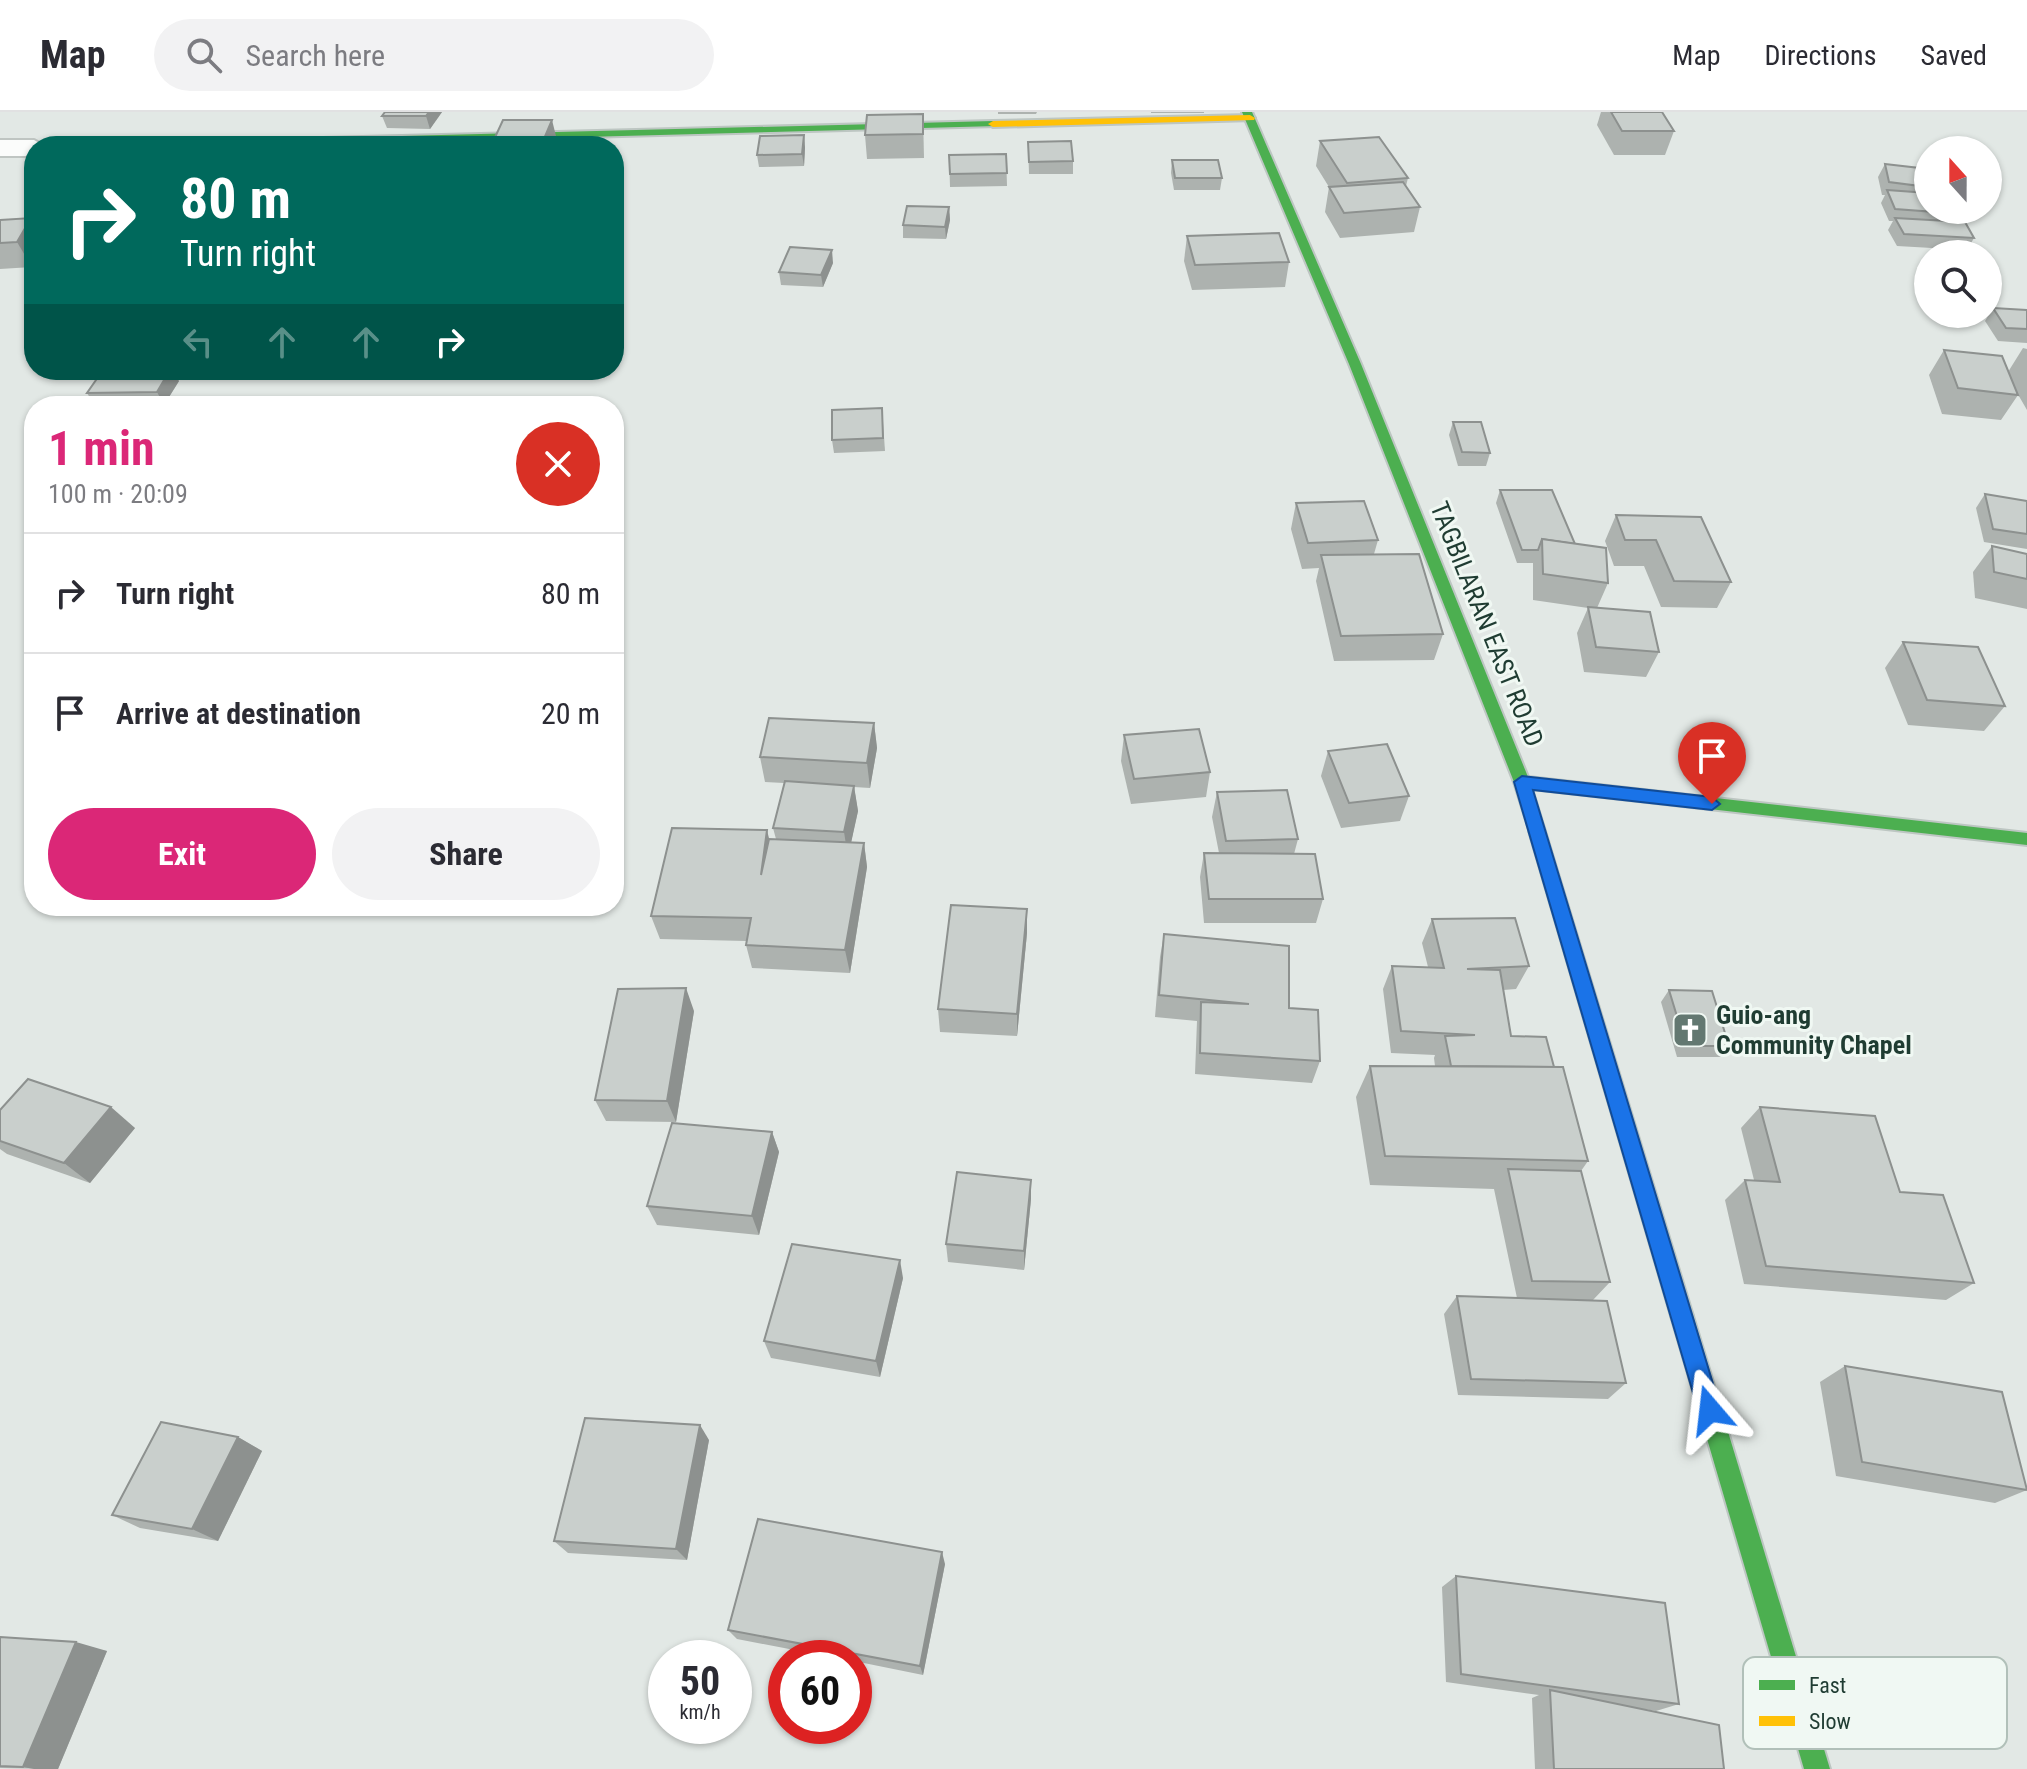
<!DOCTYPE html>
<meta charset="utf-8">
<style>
:root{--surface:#fff;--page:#f2f2f3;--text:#2b2b33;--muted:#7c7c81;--line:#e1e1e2;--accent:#db2777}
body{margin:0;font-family:"Roboto Condensed",sans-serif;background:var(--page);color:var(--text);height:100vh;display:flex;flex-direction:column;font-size:30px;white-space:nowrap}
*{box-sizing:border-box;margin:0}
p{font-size:26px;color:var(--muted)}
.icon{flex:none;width:44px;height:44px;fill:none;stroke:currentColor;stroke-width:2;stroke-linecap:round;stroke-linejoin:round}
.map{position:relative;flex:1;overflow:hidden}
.panel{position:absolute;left:24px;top:284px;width:600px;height:520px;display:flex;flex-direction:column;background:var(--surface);border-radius:32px;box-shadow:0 2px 6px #0004}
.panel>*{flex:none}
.hud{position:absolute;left:24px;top:24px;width:600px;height:244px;border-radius:32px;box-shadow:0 2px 6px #0004;background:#00695c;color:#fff;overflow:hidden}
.needle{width:52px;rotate:339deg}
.buttons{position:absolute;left:1914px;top:24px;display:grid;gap:16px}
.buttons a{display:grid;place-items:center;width:88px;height:88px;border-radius:50%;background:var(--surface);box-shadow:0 2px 6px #0004;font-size:40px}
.speed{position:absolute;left:648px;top:1528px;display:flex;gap:16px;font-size:40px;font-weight:700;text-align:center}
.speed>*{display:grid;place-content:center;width:104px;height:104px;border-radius:50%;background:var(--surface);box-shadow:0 2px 6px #0004;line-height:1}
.speed small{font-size:20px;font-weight:400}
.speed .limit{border:12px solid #d22;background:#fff;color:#111}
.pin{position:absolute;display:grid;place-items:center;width:68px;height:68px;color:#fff;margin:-82px -34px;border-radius:50% 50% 50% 0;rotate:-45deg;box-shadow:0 0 8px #0007}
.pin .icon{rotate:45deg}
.me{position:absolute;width:88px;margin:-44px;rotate:343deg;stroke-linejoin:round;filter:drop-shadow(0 0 6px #0008)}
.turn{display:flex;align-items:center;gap:28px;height:168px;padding:0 24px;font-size:36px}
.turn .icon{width:104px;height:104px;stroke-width:2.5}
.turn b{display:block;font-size:56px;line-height:68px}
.lanes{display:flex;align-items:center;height:76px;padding:0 24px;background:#0003;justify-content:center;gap:40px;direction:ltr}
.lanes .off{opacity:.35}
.round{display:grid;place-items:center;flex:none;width:84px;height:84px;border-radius:42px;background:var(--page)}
.headline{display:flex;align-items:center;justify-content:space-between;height:136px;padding:0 24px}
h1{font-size:48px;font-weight:700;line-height:60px;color:var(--accent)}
.button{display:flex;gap:16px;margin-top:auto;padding:16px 24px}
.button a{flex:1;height:92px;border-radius:48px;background:var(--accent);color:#fff;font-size:32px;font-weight:700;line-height:92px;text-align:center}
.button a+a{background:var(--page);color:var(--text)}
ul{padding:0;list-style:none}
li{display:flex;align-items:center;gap:24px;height:120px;padding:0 24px;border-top:2px solid var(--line)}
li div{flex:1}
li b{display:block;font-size:30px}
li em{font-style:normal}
header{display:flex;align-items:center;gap:48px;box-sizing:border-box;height:112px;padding:0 40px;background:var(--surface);border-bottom:2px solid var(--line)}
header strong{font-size:38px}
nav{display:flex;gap:44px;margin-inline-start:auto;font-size:28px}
.search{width:560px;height:72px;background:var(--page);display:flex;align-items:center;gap:20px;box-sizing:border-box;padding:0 28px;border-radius:44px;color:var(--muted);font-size:30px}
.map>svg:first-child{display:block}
</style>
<header>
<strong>Map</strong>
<div class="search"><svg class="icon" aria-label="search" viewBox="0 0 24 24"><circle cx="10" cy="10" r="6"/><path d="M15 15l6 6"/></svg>Search here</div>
<nav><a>Map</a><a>Directions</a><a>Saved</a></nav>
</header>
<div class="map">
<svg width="2027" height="1657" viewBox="0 0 2027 1657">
<rect width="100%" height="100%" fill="#e2e8e5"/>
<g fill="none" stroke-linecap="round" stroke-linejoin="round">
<defs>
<path id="street" d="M0,28h34l11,6h-11v10h-34z"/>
<g id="fast">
<path d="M1242,0h10l109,252 167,413 499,56v12l-495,-56 13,42 -2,5h-12l-17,-54 -165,-418z"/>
<path d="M993,9l4,1v4l-749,20h-125l5,-3z"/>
<path d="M1682,1193l8,4 3,7 137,453h-26l-133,-453 3,-7z"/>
</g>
<g id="slow">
<path d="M1250,3l5,3 -1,2 -261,7 -5,-3 5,-3z"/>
<path d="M1537,713l8,6 148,485 -3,7 -8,4 -8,-4 -3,-7 -142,-485z"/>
</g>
</defs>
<!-- street casing -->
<use href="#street" stroke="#bfc5c2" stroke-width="4"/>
<!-- fast casing -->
<use href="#fast" stroke="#bdc6c2" stroke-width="4"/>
<!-- slow casing -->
<use href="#slow" stroke="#bdc6c2" stroke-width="4"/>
<!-- street -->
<use href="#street" fill="#fbfcfb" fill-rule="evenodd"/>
<!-- fast -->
<use href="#fast" fill="#4caf50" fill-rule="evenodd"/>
<!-- slow -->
<use href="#slow" fill="#ffc107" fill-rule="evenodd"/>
</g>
<!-- wall -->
<g fill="#adb2af">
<path d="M442,0l-12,17 -43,-1 -5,-12z"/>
<path d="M998,0h39l-1,2h-38z"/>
<rect x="1151" y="0" width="53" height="1"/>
<path d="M1601,0h61l12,19 -9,24h-51l-17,-30z"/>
<path d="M923,2l1,44 -57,1 -2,-24z"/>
<path d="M804,23l1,13 -1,18 -45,1 -2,-12z"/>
<path d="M1320,29l88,37 -2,8 14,21 -6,25 -74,6 -15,-26 4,-25 -13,-21z"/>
<path d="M1028,30l45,19v13h-44z"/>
<path d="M1006,42l1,32 -57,1 -1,-32z"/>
<path d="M1172,48l50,18 -2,12h-46l-3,-17z"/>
<path d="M1885,52l43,5v41l35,4 -4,8 15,16 -7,12 -70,-4 -9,-16 5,-9h-4l-8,-18 4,-8h-3l-4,-18z"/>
<path d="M949,95l1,13 -4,19 -43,-1v-13z"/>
<path d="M0,108l34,4 -2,43 -32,2z"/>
<path d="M1187,124l102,26 -4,25 -93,3 -8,-29z"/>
<path d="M833,151l-10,24 -42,-2 -2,-13z"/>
<path d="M1993,196l34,2v33l-29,-2 -13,-20z"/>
<path d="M2023,236l4,1v61l-11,-19 2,4 -17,25 -59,-6 -13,-39 15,-25 64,22z"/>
<path d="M179,269l-15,24 -69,1 -8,-13z"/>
<path d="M882,296l3,43 -51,2 -2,-13z"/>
<path d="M1453,310l37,31 -4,13h-28l-9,-31z"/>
<path d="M1500,378l75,54 33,39 -11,25 62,44 -13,25 -62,-5 -7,-39 11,-25 -55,-8v-37h-16l-21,-60z"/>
<path d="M1985,382l42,7v48l-43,-7 -8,-34z"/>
<path d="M1296,391l82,37 -4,14 69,80 -9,26 -100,1 -18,-80 3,-13 -17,1 -11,-40z"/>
<path d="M1616,403l115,67 -14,26 -56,-1 -17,-41h-30l-9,-25z"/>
<path d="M1992,434l35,8v55l-52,-11 -2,-26z"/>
<path d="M1903,530l102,64 -21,25 -76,-6 -23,-57z"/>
<path d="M874,611l3,25 -7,40 -16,-1 4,24 -7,31 13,1 3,24 -17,106 -98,-5 -6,-23v-4l-86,-2 -9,-23 118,-77h7l-3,-11 11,-45 -19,-1 -5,-25z"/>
<path d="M1124,623l86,37 -4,25 -75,7 -10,-43z"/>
<path d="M1328,639l81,45 -9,25 -59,7 -20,-52z"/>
<path d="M1217,680l81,47 -4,15 29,45 -7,24h-112l-4,-46 4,-24h15l-7,-36z"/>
<path d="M1027,797v24l-10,103 -77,-4 -2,-23z"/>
<path d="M1432,807l97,47 -13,23 -13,1 8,46 43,31 34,94 -7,10 29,111 -17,18 33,83 -18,16 -150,-4 -14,-81 13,-18 60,2 -23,-109 -124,-4 -14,-88 14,-31h65l-1,-8 1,-3 -44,-2 -8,-64 9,-23 36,1 -6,-24z"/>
<path d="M1164,822l125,74 31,53 -8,22 -117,-9 2,-53 -42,-4 5,-60z"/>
<path d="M1669,878l60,56 -9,11h-43l-16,-55z"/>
<path d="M694,899l-18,111 -70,-1 -11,-21z"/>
<path d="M1760,995l140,85 74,91 -28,17 -202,-16 -19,-84 20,-20h9l-13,-52z"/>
<path d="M0,998l135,18 -45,55 -83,-29 -7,-5z"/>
<path d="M772,1020l7,20 -20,83 -102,-10 -10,-19z"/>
<path d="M1031,1087l-7,71 -76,-8 -2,-18z"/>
<path d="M903,1166l-23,99 -109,-19 -7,-17z"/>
<path d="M1845,1254l182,124 -32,13 -159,-27 -16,-94z"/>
<path d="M238,1325l24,14 -44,90 -78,-13 -28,-13z"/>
<path d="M709,1328l-22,120 -119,-7 -14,-12z"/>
<path d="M945,1452l-22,111 -69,-14v-3h-18l-99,-19 -9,-9z"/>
<path d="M1456,1464l223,128 -23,7 -12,-2 80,60h-189l-3,-71 7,-3 -93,-13 -4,-95z"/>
<path d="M0,1525l107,14 -49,118 -58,-1z"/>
</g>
<!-- shaded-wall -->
<g fill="#8d918f">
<path d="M429,0h13l-12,17 -4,-13z"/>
<path d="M552,8l6,24 -1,2h-16z"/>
<path d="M804,23l1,13 -1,18 -2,-12z"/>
<path d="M949,95l1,13 -4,19 -1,-12z"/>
<path d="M31,106l3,6v39l-2,4 -15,-25z"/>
<path d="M832,138l1,13 -10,24 -2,-12z"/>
<path d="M170,258h3l6,11 -15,24 -7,-13z"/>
<path d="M614,566l4,14 -4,1z"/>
<path d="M874,611l3,25 -7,40 -3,-25z"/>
<path d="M854,674l4,25 -10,46 -4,-25z"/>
<path d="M767,718l6,25 -12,20z"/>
<path d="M864,731l3,24 -17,106 -5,-23z"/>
<path d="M1027,797v24l-10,103v-22z"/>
<path d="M686,876l8,23 -18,111 -9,-21z"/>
<path d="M111,995l24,21 -45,55 -26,-20z"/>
<path d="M772,1020l7,20 -20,83 -7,-19z"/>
<path d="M1031,1068v19l-7,71v-19z"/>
<path d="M900,1148l3,18 -23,99 -4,-16z"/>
<path d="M700,1313l9,15 -22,120 -11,-11z"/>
<path d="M238,1325l24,14 -44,90 -26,-12z"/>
<path d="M942,1440l3,12 -22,111 -3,-9z"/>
<path d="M76,1530l31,9 -49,118h-24l-11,-2z"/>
</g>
<!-- building -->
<g fill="#c9cfcc" stroke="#8d918f" stroke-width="2">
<path d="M385,0h44l-3,4h-44z"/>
<path d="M1611,0h51l12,19h-52z"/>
<path d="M923,2v20l-58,1 2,-20z"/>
<path d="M503,8h49l-11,26h-50z"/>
<path d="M804,23l-2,19 -45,1 3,-19z"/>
<path d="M1379,25l29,41 -61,5 -27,-42z"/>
<path d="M1071,29l2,20 -44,1 -1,-20z"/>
<path d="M1006,42l1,19 -57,1 -1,-19z"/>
<path d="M1172,48h46l4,18h-47z"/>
<path d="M1885,52l43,5v18l-39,-5z"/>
<path d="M1403,70l17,25 -76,6 -15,-26z"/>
<path d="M1887,78l41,3v17h33l2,4 -68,-5z"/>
<path d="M907,94l42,1 -4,20 -42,-2z"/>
<path d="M31,106l-14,24 -17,1v-23z"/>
<path d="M1895,106l70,4 9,16 -70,-4z"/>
<path d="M1279,121l10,29 -94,3 -8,-29z"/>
<path d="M790,135l42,3 -11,25 -42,-3z"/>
<path d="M1993,196l34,2v19l-21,-1z"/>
<path d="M1944,238l58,6 16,39 -60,-7z"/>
<path d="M103,258h67l-13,22 -70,1z"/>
<path d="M882,296l1,30 -51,2v-30z"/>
<path d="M1453,310h28l9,31 -28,-1z"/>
<path d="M1500,378h52l23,54 -33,-5 -4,11h-16z"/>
<path d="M1985,382l42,7v33l-34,-5z"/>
<path d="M1364,389l14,39 -70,3 -12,-40z"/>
<path d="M1616,403l85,2 30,65 -57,-1 -18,-41h-31z"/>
<path d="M1542,427l64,9 2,35 -65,-9z"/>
<path d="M1992,434l35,8v25l-33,-7z"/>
<path d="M1419,442l24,80 -102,2 -20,-81z"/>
<path d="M1588,495l62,5 9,40 -63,-5z"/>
<path d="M1903,530l75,5 27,59 -78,-6z"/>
<path d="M769,606l105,5 -7,40 -107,-6z"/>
<path d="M1199,617l11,43 -76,7 -10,-44z"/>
<path d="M1387,632l22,52 -60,7 -21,-52z"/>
<path d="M785,669l69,5 -10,46 -71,-4z"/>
<path d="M1287,678l11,49 -72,2 -9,-49z"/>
<path d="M672,716l95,2 -6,45 8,-36 95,4 -19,107 -99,-5 5,-27 -100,-2z"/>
<path d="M1204,741l111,1 8,45h-114z"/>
<path d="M951,793l76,4 -10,105 -79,-5z"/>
<path d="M1515,806l14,48 -62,3 33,1 11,66 35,1 8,30 -103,-1 -6,-30 30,-1 -74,-4 -9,-65 52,2 -12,-49z"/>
<path d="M1164,822l125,12v62l29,2 2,51 -120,-8 1,-51 48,2 -90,-9z"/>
<path d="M686,876l-19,113 -72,-1 23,-111z"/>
<path d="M1669,878l43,1 17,55h-43z"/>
<path d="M1370,954l193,1 25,94 -203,-5z"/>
<path d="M28,967l83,28 -47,56 -64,-22v-31z"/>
<path d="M1760,995l115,9 25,76 43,3 31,88 -208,-17 -21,-86 35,2z"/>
<path d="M672,1011l100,9 -20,84 -105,-10z"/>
<path d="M1508,1057l73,2 29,111 -78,-1z"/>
<path d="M957,1060l74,8 -7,71 -78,-7z"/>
<path d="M792,1132l108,16 -24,101 -112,-20z"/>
<path d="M1457,1184l150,5 19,82 -155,-4z"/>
<path d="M1845,1254l157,26 25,98 -165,-28z"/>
<path d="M585,1306l115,7 -24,124 -122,-8z"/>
<path d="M161,1310l77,15 -46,92 -80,-14z"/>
<path d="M758,1407l184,33 -22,114 -192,-36z"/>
<path d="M1456,1464l209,27 14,101 -218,-30z"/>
<path d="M0,1525l76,5 -53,125 -23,-1z"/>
<path d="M1550,1578l169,35 5,44h-170z"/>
</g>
<!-- route -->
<path fill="#1a73e8" stroke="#114b97" stroke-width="2" d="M1522,664l190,21 8,7 -8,6 -179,-20 188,620 -3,8 -8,4 -8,-4 -4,-8 -184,-628z"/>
<!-- icons -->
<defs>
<symbol id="church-square" viewBox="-11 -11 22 22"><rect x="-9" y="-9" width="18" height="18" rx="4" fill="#637871" stroke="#f0f8f3"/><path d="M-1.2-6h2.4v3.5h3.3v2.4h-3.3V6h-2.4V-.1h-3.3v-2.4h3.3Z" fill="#fff"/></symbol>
</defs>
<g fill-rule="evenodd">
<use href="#church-square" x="1670" y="898" width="40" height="40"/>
</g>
<g text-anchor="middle" stroke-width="6" stroke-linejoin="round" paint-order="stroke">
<!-- street labels -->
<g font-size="26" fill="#1f3c32" stroke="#f0f8f3">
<text transform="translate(1487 512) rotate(68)" y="9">TAGBILARAN EAST ROAD</text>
</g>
<!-- poi labels -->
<g font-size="26" font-weight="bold" fill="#1f3c32" stroke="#f0f8f3" text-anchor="start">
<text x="1716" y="912">Guio-ang<tspan x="1716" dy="30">Community Chapel</tspan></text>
</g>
</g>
<!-- legend -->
<rect x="1743" y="1545" width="264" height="92" rx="12" fill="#f0f8f3" stroke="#b1c0b9" stroke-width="2"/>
<rect x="1759" y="1568" width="36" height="10" fill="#4caf50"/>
<rect x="1759" y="1604" width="36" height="10" fill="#ffc107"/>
<g font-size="22" fill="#1f3c32">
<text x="1809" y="1581">Fast</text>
<text x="1809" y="1617">Slow</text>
</g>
</svg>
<div class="buttons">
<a><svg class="needle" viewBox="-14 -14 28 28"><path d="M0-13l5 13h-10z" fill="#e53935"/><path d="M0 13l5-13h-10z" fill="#7c7c81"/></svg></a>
<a><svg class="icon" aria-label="search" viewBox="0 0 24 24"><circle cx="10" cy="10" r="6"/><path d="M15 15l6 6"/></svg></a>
</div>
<div class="speed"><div>50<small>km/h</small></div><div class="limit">60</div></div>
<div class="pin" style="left:1712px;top:692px;background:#d93025"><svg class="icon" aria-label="arrive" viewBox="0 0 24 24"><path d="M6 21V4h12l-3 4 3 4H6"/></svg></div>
<svg class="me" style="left:1710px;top:1298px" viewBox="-20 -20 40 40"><path d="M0-17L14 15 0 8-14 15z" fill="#1a73e8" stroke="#fff" stroke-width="4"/></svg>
<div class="hud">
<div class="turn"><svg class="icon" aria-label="right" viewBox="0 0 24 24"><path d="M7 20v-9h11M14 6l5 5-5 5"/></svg><div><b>80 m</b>Turn right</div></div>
<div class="lanes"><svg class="icon off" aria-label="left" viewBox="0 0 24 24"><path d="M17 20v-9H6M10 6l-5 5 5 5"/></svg><svg class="icon off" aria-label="ahead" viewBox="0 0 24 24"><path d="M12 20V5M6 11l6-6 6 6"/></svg><svg class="icon off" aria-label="ahead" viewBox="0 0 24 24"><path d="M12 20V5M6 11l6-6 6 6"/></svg><svg class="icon" aria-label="right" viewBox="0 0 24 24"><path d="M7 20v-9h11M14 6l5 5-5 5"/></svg></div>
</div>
<section class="panel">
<div class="headline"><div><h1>1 min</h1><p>100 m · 20:09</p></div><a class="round" style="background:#d93025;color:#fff"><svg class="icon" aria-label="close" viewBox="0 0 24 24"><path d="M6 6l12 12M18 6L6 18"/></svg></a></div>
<ul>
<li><svg class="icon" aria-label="right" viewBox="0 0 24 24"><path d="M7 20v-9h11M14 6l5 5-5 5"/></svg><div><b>Turn right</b></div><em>80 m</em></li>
<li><svg class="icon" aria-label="arrive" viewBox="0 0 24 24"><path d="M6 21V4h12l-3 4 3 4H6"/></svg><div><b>Arrive at destination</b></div><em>20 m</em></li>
</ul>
<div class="button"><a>Exit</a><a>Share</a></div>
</section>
</div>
